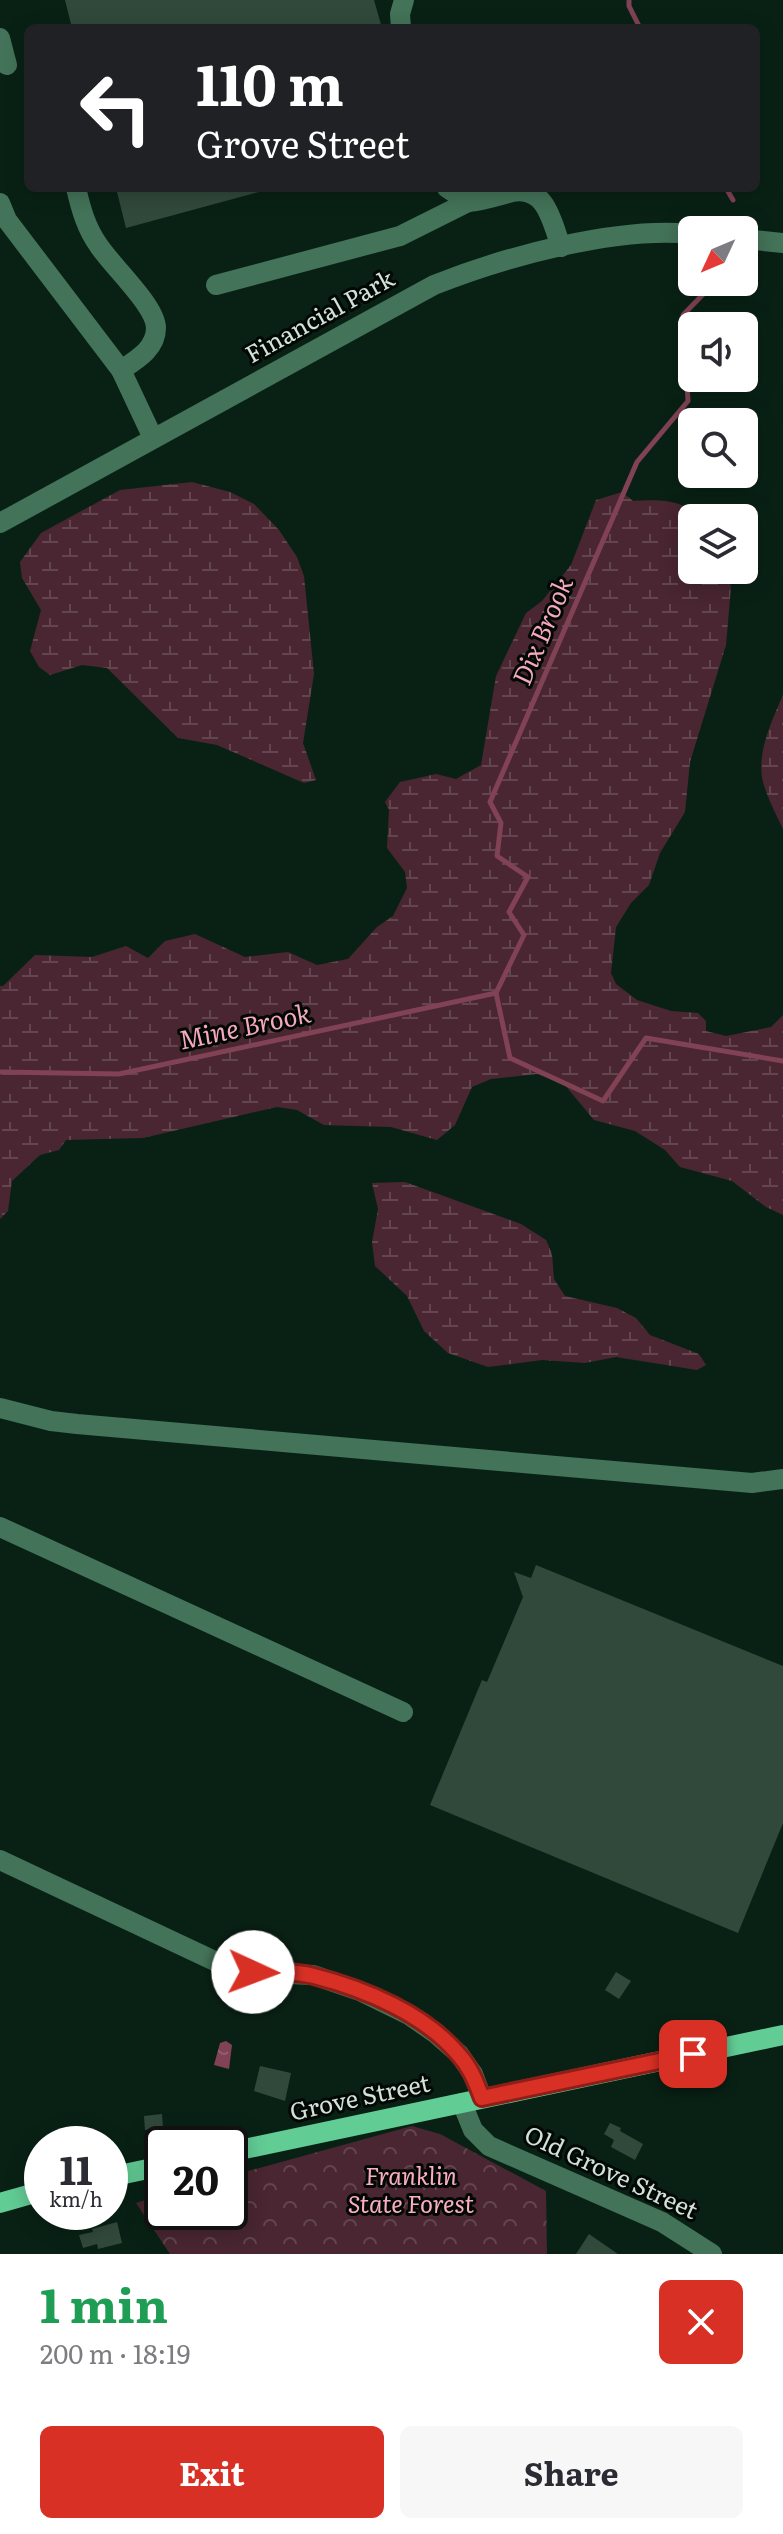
<!DOCTYPE html>
<meta charset="utf-8">
<style>
:root{--surface:#fff;--page:#f7f7f7;--text:#2b2b33;--muted:#7c7c81;--accent:#d93025}
body{margin:0;font-family:Literata,serif;background:var(--page);color:var(--text);height:100vh;display:flex;flex-direction:column;font-size:30px;white-space:nowrap}
*{box-sizing:border-box;margin:0}
p{font-size:26px;color:var(--muted)}
.icon{flex:none;width:44px;height:44px;fill:none;stroke:currentColor;stroke-width:2;stroke-linecap:round;stroke-linejoin:round}
.map{position:relative;height:2254px;overflow:hidden}
.panel{display:flex;flex-direction:column;background:var(--surface);flex:1}
.panel>*{flex:none}
.banner{position:absolute;left:24px;top:24px;width:736px;height:168px;border-radius:12px;box-shadow:0 4px 20px #0003;background:#202124;color:#fff;overflow:hidden}
.needle{width:52px;rotate:226deg}
.controls{position:absolute;left:678px;top:216px;display:grid;gap:16px}
.controls a{display:grid;place-items:center;width:80px;height:80px;border-radius:12px;background:var(--surface);box-shadow:0 4px 20px #0003;font-size:40px}
.speed{position:absolute;left:24px;top:2126px;display:flex;gap:16px;font-size:40px;font-weight:700;text-align:center}
.speed>*{display:grid;place-content:center;width:104px;height:104px;border-radius:50%;background:var(--surface);box-shadow:0 4px 20px #0003;line-height:1}
.speed small{font-size:20px;font-weight:400}
.speed .limit{border:4px solid #111;border-radius:12px;background:#fff;color:#111}
.pin{position:absolute;display:grid;place-items:center;width:68px;height:68px;color:#fff;margin:-34px;border-radius:16px;box-shadow:0 4px 12px #0006}
.me{position:absolute;width:88px;margin:-44px;rotate:92deg;stroke-linejoin:round;filter:drop-shadow(0 0 6px #0008)}
.turn{display:flex;align-items:center;gap:28px;height:168px;padding:0 40px;font-size:36px}
.turn .icon{width:104px;height:104px;stroke-width:2.5}
.turn b{display:block;font-size:56px;line-height:68px}
.round{display:grid;place-items:center;flex:none;width:84px;height:84px;border-radius:12px;background:var(--page)}
.summary{display:flex;align-items:center;justify-content:space-between;height:136px;padding:0 40px}
h1{font-size:48px;font-weight:700;line-height:60px;color:#1e9e55}
.cta{display:flex;gap:16px;margin-top:auto;padding:16px 40px}
.cta a{flex:1;height:92px;border-radius:12px;background:var(--accent);color:#fff;font-size:32px;font-weight:700;line-height:92px;text-align:center}
.cta a+a{background:var(--page);color:var(--text)}
.map>svg:first-child{display:block}
</style>
<div class="map">
<svg width="783" height="2254" viewBox="0 0 783 2254">
<defs>
<pattern id="forest-crowns" width="20" height="18" patternUnits="userSpaceOnUse" patternTransform="scale(2)"><rect width="20" height="18" fill="#492631"/><path d="M2 6a3 3 0 1 1 6 0M12 15a3 3 0 1 1 6 0" fill="none" stroke="#62454e"/></pattern>
<pattern id="wetland-marsh" width="20" height="14" patternUnits="userSpaceOnUse" patternTransform="scale(2)"><rect width="20" height="14" fill="#492631"/><path d="M1 5h8M5 5V1M11 12h8M15 12V8" fill="none" stroke="#62454e"/></pattern>
<pattern id="water-ripples" width="26" height="14" patternUnits="userSpaceOnUse" patternTransform="scale(2)"><rect width="26" height="14" fill="#814256"/><path d="M2 4q2-2 4 0t4 0M15 11q2-2 4 0t4 0" fill="none" stroke="#925d6e"/></pattern>
</defs>
<rect width="100%" height="100%" fill="#092115"/>
<!-- forest -->
<path fill="url(#forest-crowns)" d="M412,2126l28,8 106,57 1,63h-377l-34,-51 26,-8v17h68v-36z"/>
<!-- wetland -->
<g fill="url(#wetland-marsh)">
<path d="M192,482l38,10 24,12 25,26 18,27 7,19 10,98 -11,69 13,37 -12,3 -87,-38 -39,-7 -71,-70 -25,-3 -32,10 -11,-8 -9,-16 11,-41 -19,-32 -2,-16 21,-29 79,-43z"/>
<path d="M622,492l11,9c23,-2 51,-2 68,17h-9v52h35l4,17 -5,58 -36,117 -5,50 -25,41 -11,32 -18,18 -15,24 -5,46 5,11 21,16 34,11 27,2 8,8v10l20,5 45,-9 12,-12v200l-17,-8 -34,-26 -52,-14 -15,-17 -30,-19 -41,-11 -30,-36 -27,-10 -46,5 -19,8 -17,38 -18,15 -46,-13 -67,-2 -27,-15 -20,-3 -134,31 -77,2 -7,10 -19,5 -28,26 -4,30 -8,8v-233h3l32,-31 57,2 34,-11 22,12 17,-17 30,-7 50,23 43,-5 29,13 31,-6 29,-32 16,-11 14,-28 -2,-16 -18,-24 2,-38 -4,-8 15,-20 36,-8 20,5 25,-14 15,-89 30,-63 16,-12 29,-36 25,-65z"/>
<path d="M783,695v134c-7,-15 -16,-32 -20,-47 -7,-28 9,-62 20,-87z"/>
<path d="M405,1182l116,42 25,16 6,14 2,25 11,17 52,12 19,10 14,17 49,19 7,11 -9,5 -81,-13 -31,6 -43,-3 -54,7 -40,-14 -24,-22 -17,-35 -32,-30 -3,-24 6,-33 -6,-26z"/>
</g>
<!-- water -->
<path fill="url(#water-ripples)" d="M226,2041l6,4 -3,24 -15,-4 6,-22z"/>
<g fill="none" stroke-linecap="round" stroke-linejoin="round">
<!-- stream -->
<g stroke="#814256" stroke-width="5">
<path d="M629,0v6l11,22"/>
<path d="M726,188l7,12"/>
<path d="M496,993l28,-58 -15,-23 19,-35 -31,-21 4,-33 -11,-21 147,-340 51,-61 -5,-86 32,-33"/>
<path d="M496,993l14,65 93,43 43,-63 137,23"/>
<path d="M0,1072l119,2 377,-81"/>
</g>
</g>
<!-- building -->
<g fill="#31493b">
<path d="M65,0h309l8,28h-310z"/>
<path d="M116,188h142l1,4 -133,36z"/>
<path d="M536,1565l247,101v157l-45,110 -308,-128 52,-125 5,2 36,-85 -9,-25 17,6z"/>
<path d="M616,1972l15,9 -12,18 -14,-9z"/>
<path d="M260,2066l31,7 -6,28 -31,-10z"/>
<path d="M162,2114l1,14 -18,2 -1,-14z"/>
<path d="M610,2123l11,5 -1,3 23,13 -8,16 -24,-13 3,-7 -10,-6z"/>
<path d="M117,2222l5,21 -24,6 -1,-5 -14,4 -4,-13 14,-3 -1,-3z"/>
<path d="M589,2234l29,20h-42z"/>
</g>
<g fill="none" stroke-linecap="round" stroke-linejoin="round">
<!-- minor -->
<g stroke="#437358" stroke-width="20">
<path d="M401,28l-1,-14 4,-14"/>
<path d="M0,38l7,27"/>
<path d="M76,188c5,21 10,40 23,58 13,20 57,60 57,82 0,21 -20,32 -35,42"/>
<path d="M447,188l21,14c15,-1 29,-6 44,-10 34,-7 40,30 49,55"/>
<path d="M0,203l7,17 114,150 32,68"/>
<path d="M744,239l39,4"/>
<path d="M216,285l184,-49 68,-34"/>
<path d="M0,523l434,-238c70,-28 183,-59 258,-51"/>
<path d="M0,1408l51,13 26,3 675,59 31,-4"/>
<path d="M0,1527l403,185"/>
<path d="M0,1860l238,112 75,3 47,16 49,24 26,18 24,21 14,20 9,24"/>
<path d="M462,2103l11,27 16,16 173,76 50,32"/>
</g>
<!-- major -->
<g stroke="#62cc95" stroke-width="20">
<path d="M230,2152l553,-117"/>
<path d="M110,2177l52,-11"/>
<path d="M0,2203l42,-12"/>
</g>
</g>
<g fill="none" stroke-linecap="round" stroke-linejoin="round">
<defs>
<path id="route" d="M253,1972c20,0 42,-1 61,4 51,13 111,38 145,79 12,13 17,28 23,43l211,-44"/>
</defs>
<!-- route casing -->
<use href="#route" stroke="#8d1f18" stroke-width="20"/>
<!-- route -->
<use href="#route" stroke="#d93025" stroke-width="14"/>
</g>
<g text-anchor="middle" stroke-width="6" stroke-linejoin="round" paint-order="stroke">
<!-- street labels -->
<g font-size="24" fill="#d3e1d9" stroke="#020804">
<text transform="translate(320 317) rotate(-29)" y="8">Financial Park</text>
<text transform="translate(360 2098) rotate(-12)" y="8">Grove Street</text>
<text transform="translate(611 2173) rotate(25)" y="8">Old Grove Street</text>
</g>
<!-- park labels -->
<g font-size="24" font-style="italic" fill="#fcadc4" stroke="#020804">
<text x="411" y="2185">Franklin<tspan x="411" dy="28">State Forest</tspan></text>
</g>
<!-- water labels -->
<g font-size="26" font-style="italic" fill="#f5a7be" stroke="#020804">
<text transform="translate(543 631) rotate(-67)" y="9">Dix Brook</text>
<text transform="translate(245 1027) rotate(-12)" y="9">Mine Brook</text>
</g>
</g>
</svg>
<div class="controls">
<a><svg class="needle" viewBox="-14 -14 28 28"><path d="M0-13l5 13h-10z" fill="#e53935"/><path d="M0 13l5-13h-10z" fill="#7c7c81"/></svg></a>
<a><svg class="icon" aria-label="sound" viewBox="0 0 24 24"><path d="M4 9h4l5-4v14l-5-4H4zM17 9q2 3 0 6"/></svg></a>
<a><svg class="icon" aria-label="search" viewBox="0 0 24 24"><circle cx="10" cy="10" r="6"/><path d="M15 15l6 6"/></svg></a>
<a><svg class="icon" aria-label="layers" viewBox="0 0 24 24"><path d="M12 4l9 5-9 5-9-5zM3 14l9 5 9-5"/></svg></a>
</div>
<div class="speed"><div>11<small>km/h</small></div><div class="limit">20</div></div>
<div class="pin" style="left:693px;top:2054px;background:#d93025"><svg class="icon" aria-label="arrive" viewBox="0 0 24 24"><path d="M6 21V4h12l-3 4 3 4H6"/></svg></div>
<svg class="me" style="left:253px;top:1972px" viewBox="-20 -20 40 40"><circle r="19" fill="#fff"/><path d="M0-13L10 11 0 6-10 11z" fill="#d93025"/></svg>
<div class="banner">
<div class="turn"><svg class="icon" aria-label="left" viewBox="0 0 24 24"><path d="M17 20v-9H6M10 6l-5 5 5 5"/></svg><div><b>110 m</b>Grove Street</div></div>
</div>
</div>
<section class="panel">
<div class="summary"><div><h1>1 min</h1><p>200 m · 18:19</p></div><a class="round" style="background:#d93025;color:#fff"><svg class="icon" aria-label="close" viewBox="0 0 24 24"><path d="M6 6l12 12M18 6L6 18"/></svg></a></div>
<div class="cta"><a>Exit</a><a>Share</a></div>
</section>
